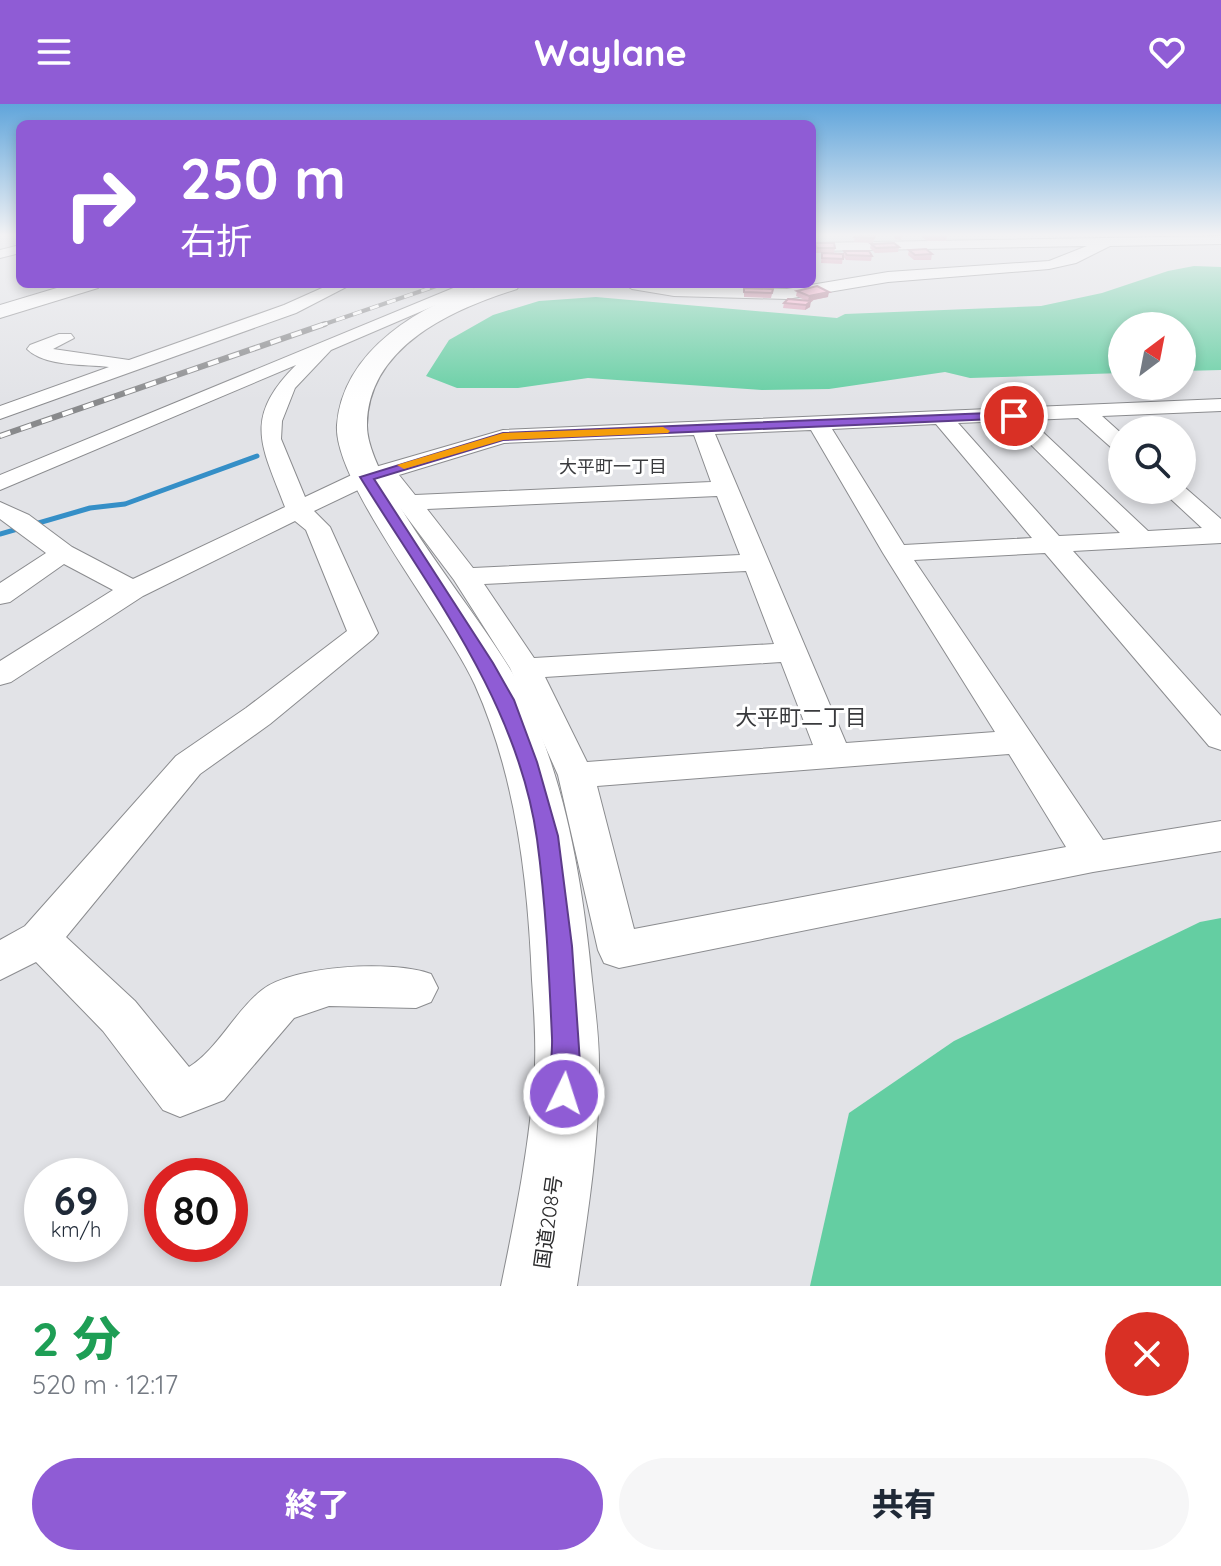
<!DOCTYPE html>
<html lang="ja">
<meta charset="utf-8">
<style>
:root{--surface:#fff;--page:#f6f6f7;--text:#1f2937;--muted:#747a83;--accent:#8f5cd5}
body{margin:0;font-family:Quicksand,"Noto Sans JP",sans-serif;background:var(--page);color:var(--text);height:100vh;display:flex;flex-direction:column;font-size:30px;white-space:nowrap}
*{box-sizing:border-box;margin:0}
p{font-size:26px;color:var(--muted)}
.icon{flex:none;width:44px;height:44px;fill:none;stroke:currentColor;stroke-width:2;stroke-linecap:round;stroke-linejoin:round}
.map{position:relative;height:1182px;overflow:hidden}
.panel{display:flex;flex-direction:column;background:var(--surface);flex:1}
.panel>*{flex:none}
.banner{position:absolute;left:16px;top:16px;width:800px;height:168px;border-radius:12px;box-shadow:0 4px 12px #0003;background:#8f5cd5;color:#fff;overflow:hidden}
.needle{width:52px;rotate:32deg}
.fabs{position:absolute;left:1108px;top:208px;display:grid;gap:16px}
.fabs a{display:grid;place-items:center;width:88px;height:88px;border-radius:50%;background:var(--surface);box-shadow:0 4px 12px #0003;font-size:40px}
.speed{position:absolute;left:24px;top:1054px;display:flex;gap:16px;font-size:40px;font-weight:700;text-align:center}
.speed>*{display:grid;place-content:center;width:104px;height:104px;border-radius:50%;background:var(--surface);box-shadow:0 4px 12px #0003;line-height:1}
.speed small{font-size:20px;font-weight:400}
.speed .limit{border:12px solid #d22;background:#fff;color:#111}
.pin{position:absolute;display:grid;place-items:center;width:68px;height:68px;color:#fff;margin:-34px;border:4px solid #fff;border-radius:50%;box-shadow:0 2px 8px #0007}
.me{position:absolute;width:88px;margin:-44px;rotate:4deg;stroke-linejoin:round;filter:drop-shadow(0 0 6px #0008)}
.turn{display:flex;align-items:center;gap:28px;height:168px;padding:0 32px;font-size:36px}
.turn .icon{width:104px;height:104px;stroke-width:2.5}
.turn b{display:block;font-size:56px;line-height:68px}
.round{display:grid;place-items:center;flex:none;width:84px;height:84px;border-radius:42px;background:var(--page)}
.overview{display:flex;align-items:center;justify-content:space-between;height:136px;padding:0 32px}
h1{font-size:48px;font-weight:800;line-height:60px;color:#1e9e55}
.button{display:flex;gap:16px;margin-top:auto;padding:16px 32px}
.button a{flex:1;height:92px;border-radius:48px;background:var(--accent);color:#fff;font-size:32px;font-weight:800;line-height:92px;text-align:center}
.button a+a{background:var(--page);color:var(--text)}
header{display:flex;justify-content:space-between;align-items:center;height:104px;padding:0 32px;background:var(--accent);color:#fff;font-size:36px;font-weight:800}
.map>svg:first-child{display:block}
</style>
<header><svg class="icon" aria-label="menu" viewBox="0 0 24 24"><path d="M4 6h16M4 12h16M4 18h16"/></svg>Waylane<svg class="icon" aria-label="heart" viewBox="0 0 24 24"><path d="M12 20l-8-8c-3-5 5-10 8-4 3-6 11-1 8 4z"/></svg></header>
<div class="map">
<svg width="1221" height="1182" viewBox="0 0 1221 1182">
<rect width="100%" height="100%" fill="#e2e3e7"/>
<!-- forest -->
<g fill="#64cea2">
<path d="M1194,162l27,1v103l-39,1v-45h-60v47l-152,5 -25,-6 -116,17 -67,1 -174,-12 -70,10h-61l-31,-12 23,-36 44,-25 46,-14 57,-4 241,21 8,-4 196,-8 61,-13 66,-22z"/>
<path d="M1221,814v368h-411l39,-173 105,-72 246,-119z"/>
</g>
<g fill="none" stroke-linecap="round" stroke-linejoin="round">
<!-- stream -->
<path stroke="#358fc7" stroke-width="5" d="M0,430l90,-26 35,-4 132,-48"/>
<defs>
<g id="minor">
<path d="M1221,132v8l-111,2 -34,17 -27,6 -161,13 -101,17 -113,-3 -42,-7 -8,-5 163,5 101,-17 161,-11 38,-15 -275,5v-8z"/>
<path d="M20,141v8l-20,5v-8z"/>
<path d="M331,180h21l-56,29 -296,106v-13l109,-39c-24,-3 -64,0 -82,-18l3,-4 29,-11h12l3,4 -21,11 76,11 155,-55z"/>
<path d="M463,180h22l-154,66 -36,38 -13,33 -1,18 24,58 53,-25 145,-42 718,-31v12l-119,5 20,18v18l-8,-2 -36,-32 -48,2 118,111 54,-3 -41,-38h21v-5l39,34v24l-148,8 148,165v34l-12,-4 -164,-193 -131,7 189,280 118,-19v30l-128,21 -474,96 -15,-5 -6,-13 -40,-175 -48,-107 -56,-88 -75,-100 -65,31 16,16 48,106 -5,6 -103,85 -70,50 -134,163 69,64 54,66c29,-18 46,-56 73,-77 32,-25 132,-30 169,-16l7,14 -7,14 -15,6 -87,-2 -35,12 -70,82 -44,17 -17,-7 -60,-79 -67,-69 -36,18v-40l25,-14 151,-170 70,-48 101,-77 -41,-101 -11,-9 -152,75 -132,86 -11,3v-24l113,-71 -49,-26 -54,38 -10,2v-21l46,-30 -46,-34v-17l29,13 43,32 61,32 152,-72c-23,-61 -43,-88 11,-142l-296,125v-15zM1007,317l113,112 -61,3 -101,-113zM936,320l96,114 -128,7 -72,-116zM811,326l72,123 112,179 -149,11 -131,-309zM694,331l17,47 -296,13 -16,-20 105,-32zM717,392l23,59 -267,13 -46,-59zM746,467l28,73 -240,14 -50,-74zM781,558l32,83 -226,17 -42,-85zM1009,650l57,93 -432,82 -37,-143z"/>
</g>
<path id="major" d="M70,180h31l-3,4 -98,30v-13z"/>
<path id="highway" d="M487,180h33l-3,5c-64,20 -149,57 -150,136 -1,59 119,196 151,258 47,92 64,195 74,297 3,28 7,56 7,84 1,74 -11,149 -22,222h-76c15,-73 30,-147 34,-221 1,-28 -1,-57 -3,-85 -4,-100 -16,-203 -57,-295 -28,-63 -142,-202 -138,-260 6,-76 85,-121 150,-141z"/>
</defs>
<!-- minor casing -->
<use href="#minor" stroke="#8b8c8f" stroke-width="2"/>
<!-- major casing -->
<use href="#major" stroke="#8b8c8f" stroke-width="2"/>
<!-- highway casing -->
<use href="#highway" stroke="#8b8c8f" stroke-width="2"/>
<!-- minor -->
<use href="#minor" fill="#fff" fill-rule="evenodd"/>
<!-- major -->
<use href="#major" fill="#fff" fill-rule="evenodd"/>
<!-- highway -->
<use href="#highway" fill="#fff" fill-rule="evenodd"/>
<defs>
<path id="rail-far1" d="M319,222l123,-42"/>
<path id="rail" d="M0,332l325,-112"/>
</defs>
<!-- rail-far1 casing -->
<use href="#rail-far1" stroke="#898a8c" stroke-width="4"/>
<!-- rail casing -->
<use href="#rail" stroke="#898a8c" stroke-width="6"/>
<!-- rail-far1 -->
<use href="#rail-far1" stroke="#fff" stroke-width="3" stroke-dasharray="9" stroke-linecap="butt"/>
<!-- rail -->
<use href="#rail" stroke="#fff" stroke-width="4" stroke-dasharray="11" stroke-linecap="butt"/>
</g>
<!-- wall -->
<g fill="#d997b1">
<path d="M855,131h21l-3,8 -19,-1z"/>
<path d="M894,131h8l-1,5 -6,-1z"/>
<path d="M923,131h23l1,1 -1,5h-19l-5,-4z"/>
<path d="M815,139l20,5 -1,5h-18l-2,-5z"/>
<path d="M871,140l28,3 -1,5 -23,1 -5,-5z"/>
<path d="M909,146l23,4 -1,6h-17l-6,-5z"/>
<path d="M844,147l28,5 -1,5 -25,-1 -3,-4 -1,8 -21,-1 1,-10 21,1z"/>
<path d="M744,184l29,1 -1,5 -1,4 -27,-1z"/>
<path d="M797,187l31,6 -19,4 1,6 -5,3 -22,-2 1,-5 23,-2 -11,-5z"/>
</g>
<!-- shaded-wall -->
<g fill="#b07b90">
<path d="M829,188l-1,5 -20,4 1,-5z"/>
<path d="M811,197l-1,6 -5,3 1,-5z"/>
</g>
<!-- building -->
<g fill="#fcb0ce" stroke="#b07b90" stroke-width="2">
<path d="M855,131h20l-1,3 -20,-1z"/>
<path d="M815,139h19l1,5h-18z"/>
<path d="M894,139l5,4 -23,1 -5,-4z"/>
<path d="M926,145l6,5 -17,1 -6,-5z"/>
<path d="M844,147h25l3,5 -25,-1z"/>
<path d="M822,149l21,1v5l-21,-1z"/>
<path d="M817,182l12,6 -20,4 -12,-5z"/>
<path d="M744,184l29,1 -1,4 -28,-1z"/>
<path d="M788,195l23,2 -5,4 -22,-2z"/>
</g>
<!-- sky -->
<linearGradient id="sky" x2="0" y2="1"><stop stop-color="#60a5db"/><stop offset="0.44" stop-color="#f2f2f4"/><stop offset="1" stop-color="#f2f2f4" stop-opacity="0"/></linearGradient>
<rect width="1221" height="297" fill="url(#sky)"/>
<!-- route -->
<path fill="#8f5cd5" stroke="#5d3c8a" stroke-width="2" d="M1014,308l6,4 -1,2 -516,22 -129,39 119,184 21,37 23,62 21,74 14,110 8,117 -7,41 -9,4 -10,-4c-8,-19 -1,-46 -2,-66 -3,-67 -6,-133 -15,-199 -19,-136 -107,-249 -177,-362l143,-44z"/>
<!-- slow -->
<path fill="#f59e0b" d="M663,323l7,4 -2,2 -165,7 -99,29 -7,-4 106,-32z"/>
<g text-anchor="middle" stroke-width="6" stroke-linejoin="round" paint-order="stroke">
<!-- far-neighbourhood labels -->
<g font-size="18" fill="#393a3d" stroke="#fff">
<text x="613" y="369">大平町一丁目</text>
</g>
<!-- street labels -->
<g font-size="20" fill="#2c2c2d" stroke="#fff">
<text transform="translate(548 1118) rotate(-82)" y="7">国道208号</text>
</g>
<!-- neighbourhood labels -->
<g font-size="22" fill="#393a3d" stroke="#fff">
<text x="801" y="621">大平町二丁目</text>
</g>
</g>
</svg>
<div class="fabs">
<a><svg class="needle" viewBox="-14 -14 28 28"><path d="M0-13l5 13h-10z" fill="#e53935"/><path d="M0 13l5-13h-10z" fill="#747a83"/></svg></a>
<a><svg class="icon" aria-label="search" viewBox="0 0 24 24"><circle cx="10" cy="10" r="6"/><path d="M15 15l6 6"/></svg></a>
</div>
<div class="speed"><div>69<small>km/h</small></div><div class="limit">80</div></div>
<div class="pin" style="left:1014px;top:312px;background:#d93025"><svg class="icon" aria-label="arrive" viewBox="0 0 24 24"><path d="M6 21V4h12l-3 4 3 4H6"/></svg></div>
<svg class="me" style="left:564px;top:990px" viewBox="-20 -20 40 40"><circle r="17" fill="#8f5cd5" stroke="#fff" stroke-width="3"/><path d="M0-11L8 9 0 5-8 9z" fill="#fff"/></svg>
<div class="banner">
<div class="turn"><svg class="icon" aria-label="right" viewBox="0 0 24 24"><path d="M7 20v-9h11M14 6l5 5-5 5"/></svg><div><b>250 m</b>右折</div></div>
</div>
</div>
<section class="panel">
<div class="overview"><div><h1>2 分</h1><p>520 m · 12:17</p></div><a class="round" style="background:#d93025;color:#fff"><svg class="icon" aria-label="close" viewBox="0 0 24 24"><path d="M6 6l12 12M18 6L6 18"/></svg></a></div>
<div class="button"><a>終了</a><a>共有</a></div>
</section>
